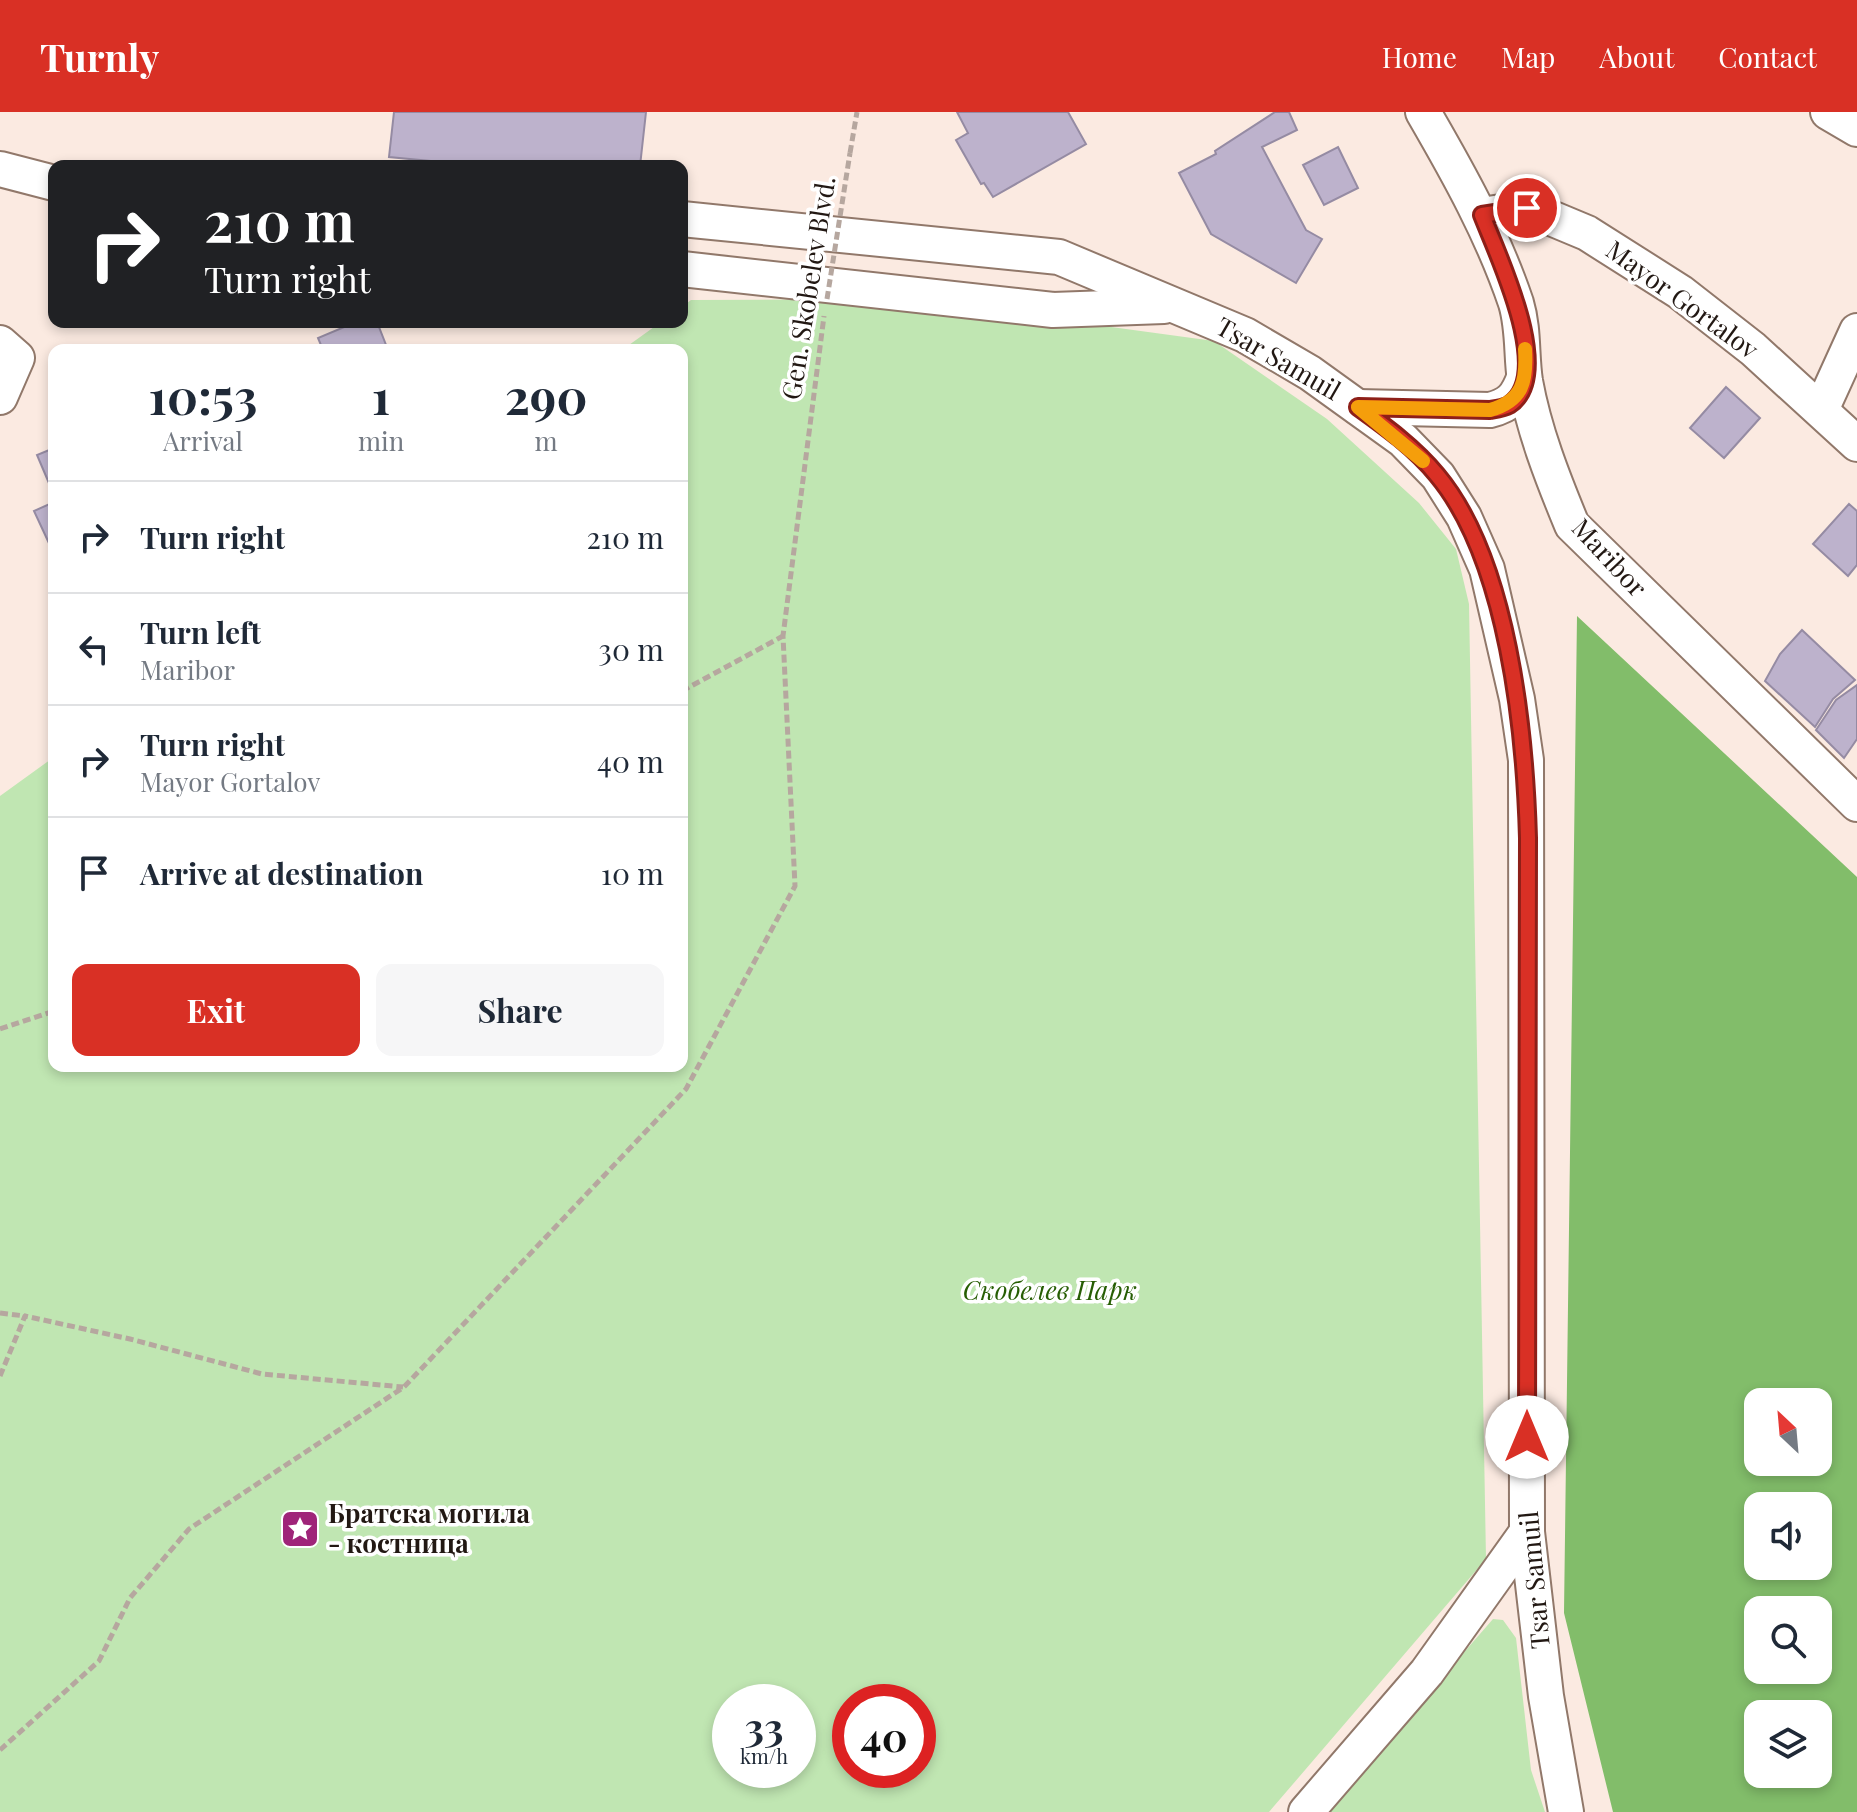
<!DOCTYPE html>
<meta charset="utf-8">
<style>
:root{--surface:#fff;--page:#f6f6f7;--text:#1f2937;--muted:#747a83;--line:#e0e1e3;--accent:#d93025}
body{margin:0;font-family:"Playfair Display",serif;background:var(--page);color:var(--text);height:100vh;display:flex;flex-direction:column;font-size:30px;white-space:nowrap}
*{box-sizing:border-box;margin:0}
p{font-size:26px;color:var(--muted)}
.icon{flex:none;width:44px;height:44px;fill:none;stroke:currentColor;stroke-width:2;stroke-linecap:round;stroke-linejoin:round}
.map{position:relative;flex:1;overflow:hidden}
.sheet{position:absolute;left:48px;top:232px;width:640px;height:728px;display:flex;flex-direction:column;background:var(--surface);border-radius:16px;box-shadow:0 4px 12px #0003}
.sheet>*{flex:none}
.top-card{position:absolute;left:48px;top:48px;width:640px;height:168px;border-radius:16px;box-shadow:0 4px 12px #0003;background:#202124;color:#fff;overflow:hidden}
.needle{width:52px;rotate:334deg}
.fabs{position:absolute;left:1744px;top:1276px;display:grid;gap:16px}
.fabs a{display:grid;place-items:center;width:88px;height:88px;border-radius:16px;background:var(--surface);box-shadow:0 4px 12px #0003;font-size:40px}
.speed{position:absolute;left:712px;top:1572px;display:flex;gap:16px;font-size:40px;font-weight:700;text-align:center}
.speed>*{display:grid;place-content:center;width:104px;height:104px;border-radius:50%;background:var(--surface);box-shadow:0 4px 12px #0003;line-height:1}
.speed small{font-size:20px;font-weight:400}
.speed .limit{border:12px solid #d22;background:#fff;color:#111}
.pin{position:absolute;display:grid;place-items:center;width:68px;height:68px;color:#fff;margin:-34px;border:4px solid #fff;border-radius:50%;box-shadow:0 2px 8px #0007}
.me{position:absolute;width:88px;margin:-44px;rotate:0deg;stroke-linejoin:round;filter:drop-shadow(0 0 6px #0008)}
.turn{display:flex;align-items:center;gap:28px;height:168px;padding:0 24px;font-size:36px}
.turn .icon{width:104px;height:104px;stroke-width:2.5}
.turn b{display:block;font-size:56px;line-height:68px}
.eta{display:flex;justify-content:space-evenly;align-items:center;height:136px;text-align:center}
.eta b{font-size:48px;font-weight:700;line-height:56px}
.primary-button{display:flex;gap:16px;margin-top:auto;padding:16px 24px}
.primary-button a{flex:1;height:92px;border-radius:16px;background:var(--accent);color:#fff;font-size:32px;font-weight:700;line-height:92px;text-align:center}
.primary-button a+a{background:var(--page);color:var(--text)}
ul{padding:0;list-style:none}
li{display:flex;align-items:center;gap:24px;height:112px;padding:0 24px;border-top:2px solid var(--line)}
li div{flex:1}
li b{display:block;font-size:30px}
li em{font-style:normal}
header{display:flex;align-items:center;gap:48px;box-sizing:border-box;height:112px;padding:0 40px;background:var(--accent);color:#fff}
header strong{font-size:38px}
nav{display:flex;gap:44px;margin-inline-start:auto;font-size:28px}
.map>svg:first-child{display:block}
</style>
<header>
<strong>Turnly</strong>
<nav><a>Home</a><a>Map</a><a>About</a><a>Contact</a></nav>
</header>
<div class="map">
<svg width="1857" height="1700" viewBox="0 0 1857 1700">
<rect width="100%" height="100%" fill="#fbeae1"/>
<!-- green -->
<g fill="#c0e6b2" fill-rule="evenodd">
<path d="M907,187l307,42 113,78 92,84 37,46 13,55 17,955 -217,253h-1269v-1016l54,-39v309h628v-716h-60l39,-28h21v-15l9,-7zM730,1590h68v68h-68zM850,1590h68v68h-68z"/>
<path d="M1493,1507l10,1 13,18 15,132 14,42h-220z"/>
</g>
<!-- forest -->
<path fill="#82bd6a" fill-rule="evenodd" d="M1577,504l280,261v935h-244l-49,-199zM1758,1290h60v60h-60zM1758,1394h60v60h-60zM1758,1498h60v60h-60zM1818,1602v60h-60v-60z"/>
<!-- building -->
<g fill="#bdb2cc" stroke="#958ba3" stroke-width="2">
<path d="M394,0h252l-6,54h-157l-94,-9z"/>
<path d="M957,0h111l18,32 -93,53 -9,-14 -3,1 -25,-44 12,-7z"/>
<path d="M1275,0h14l8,18 -35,17 44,83 16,9 -26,44 -85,-49 -32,-61 37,-19 -1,-3z"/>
<path d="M1338,35l20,41 -34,17 -21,-40z"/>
<path d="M356,210h21l11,28h-65l-5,-12z"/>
<path d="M1726,275l34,31 -36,40 -34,-30z"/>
<path d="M54,336v47l-17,-40z"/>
<path d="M54,390v52l-20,-43z"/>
<path d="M1849,392l8,7v54l-9,11 -35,-32z"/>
<path d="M1802,518l53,50 -22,19 -18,28 -50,-46 15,-27z"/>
<path d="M1857,573v54l-13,19 -28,-28 20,-30z"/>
</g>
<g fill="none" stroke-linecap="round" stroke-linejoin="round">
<defs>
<g id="minor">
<path d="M1423,0c36,62 70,123 93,191 8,27 5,52 9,78 9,50 28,98 47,144l285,279"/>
<path d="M1828,0l29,17"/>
<path d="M0,57l54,14"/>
<path d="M1482,103l45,-7 60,25 93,59 73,57 104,95"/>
<path d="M682,107l377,38 186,78 65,38 93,67 35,36 26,41 23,52 30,130 9,61 1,772 19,164 20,116"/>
<path d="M682,157l371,41 111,-4"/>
<path d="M0,231l17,15 -17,39"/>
<path d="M1358,295l132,3c20,-5 27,-13 34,-32"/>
<path d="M1821,298l36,-79"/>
<path d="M1306,1700l121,-140 100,-140"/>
</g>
</defs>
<!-- minor casing -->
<use href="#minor" stroke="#91786a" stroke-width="38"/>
<!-- path -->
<g stroke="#b6a79f" stroke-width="5" stroke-dasharray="8 4" stroke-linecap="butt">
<path d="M850,41l7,-41"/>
<path d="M682,579l101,-55"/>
<path d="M0,917l54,-18"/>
<path d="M0,1201l25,3"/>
<path d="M0,1264l25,-60 105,23 132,35 141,13"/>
<path d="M0,1638l99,-89 31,-63 59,-69 215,-142 282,-298 109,-203 -12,-250 41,-320"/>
</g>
<!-- minor -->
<use href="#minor" stroke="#fff" stroke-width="34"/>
<!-- path-bridge -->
<path stroke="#b6a79f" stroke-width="5" stroke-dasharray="8 4" stroke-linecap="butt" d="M827,187l23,-146"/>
</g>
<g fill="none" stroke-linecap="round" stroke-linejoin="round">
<defs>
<path id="route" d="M1527,96l-45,7c15,39 74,160 27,190 -5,3 -13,4 -19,5l-132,-3c28,20 57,41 79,68 71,85 88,256 91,363l-1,599"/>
</defs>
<!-- route casing -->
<use href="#route" stroke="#8d1f18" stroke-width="20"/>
<!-- route -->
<use href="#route" stroke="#d93025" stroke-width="14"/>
<!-- slow -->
<path stroke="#f59e0b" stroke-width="14" d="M1423,349l-65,-54 132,3c33,-9 37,-29 35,-61"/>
</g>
<!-- icons -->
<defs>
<symbol id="sight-square" viewBox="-11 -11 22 22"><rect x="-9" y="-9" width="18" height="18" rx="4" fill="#9f2479" stroke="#fff"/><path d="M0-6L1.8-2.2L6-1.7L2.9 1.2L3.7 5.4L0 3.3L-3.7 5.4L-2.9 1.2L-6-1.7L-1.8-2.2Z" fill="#fff"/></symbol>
</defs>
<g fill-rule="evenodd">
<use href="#sight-square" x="278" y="1395" width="44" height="44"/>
</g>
<g text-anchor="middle" stroke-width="7" stroke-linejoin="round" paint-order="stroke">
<!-- street labels -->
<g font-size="26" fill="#221813" stroke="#fff">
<text transform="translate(809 176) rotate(-81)" y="9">Gen. Skobelev Blvd.</text>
<text transform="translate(1682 188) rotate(36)" y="9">Mayor Gortalov</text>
<text transform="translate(1278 247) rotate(30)" y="9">Tsar Samuil</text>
<text transform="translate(1609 446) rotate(47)" y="9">Maribor</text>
<text transform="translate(1535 1468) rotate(-95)" y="9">Tsar Samuil</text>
</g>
<!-- park labels -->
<g font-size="26" font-style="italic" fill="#275e04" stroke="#fff">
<text x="1050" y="1188">Скобелев Парк</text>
</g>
<!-- poi labels -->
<g font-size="26" font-weight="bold" fill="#221813" stroke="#fff" text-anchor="start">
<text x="328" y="1411">Братска могила<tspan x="328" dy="30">- костница</tspan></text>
</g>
</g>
</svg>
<div class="fabs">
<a><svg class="needle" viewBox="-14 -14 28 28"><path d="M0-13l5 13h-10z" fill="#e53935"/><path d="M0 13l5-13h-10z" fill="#747a83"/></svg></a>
<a><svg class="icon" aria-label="sound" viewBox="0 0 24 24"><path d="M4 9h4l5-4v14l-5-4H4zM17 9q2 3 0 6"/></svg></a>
<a><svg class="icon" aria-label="search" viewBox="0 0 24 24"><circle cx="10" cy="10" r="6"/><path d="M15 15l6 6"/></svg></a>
<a><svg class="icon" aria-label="layers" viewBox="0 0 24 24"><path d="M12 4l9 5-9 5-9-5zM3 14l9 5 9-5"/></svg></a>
</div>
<div class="speed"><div>33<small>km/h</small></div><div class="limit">40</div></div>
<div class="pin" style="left:1527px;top:96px;background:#d93025"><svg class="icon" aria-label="arrive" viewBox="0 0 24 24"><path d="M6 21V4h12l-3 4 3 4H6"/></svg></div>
<svg class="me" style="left:1527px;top:1325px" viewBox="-20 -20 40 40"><circle r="19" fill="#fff"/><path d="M0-13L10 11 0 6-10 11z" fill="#d93025"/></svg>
<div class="top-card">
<div class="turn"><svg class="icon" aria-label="right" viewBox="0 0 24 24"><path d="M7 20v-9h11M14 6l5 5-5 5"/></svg><div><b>210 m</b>Turn right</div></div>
</div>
<section class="sheet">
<div class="eta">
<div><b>10:53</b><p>Arrival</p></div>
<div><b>1</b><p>min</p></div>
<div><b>290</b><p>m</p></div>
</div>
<ul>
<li><svg class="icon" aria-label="right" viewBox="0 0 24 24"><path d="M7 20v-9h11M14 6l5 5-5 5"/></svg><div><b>Turn right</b></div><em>210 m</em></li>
<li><svg class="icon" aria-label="left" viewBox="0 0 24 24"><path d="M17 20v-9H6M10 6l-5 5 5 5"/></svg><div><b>Turn left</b><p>Maribor</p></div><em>30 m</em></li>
<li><svg class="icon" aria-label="right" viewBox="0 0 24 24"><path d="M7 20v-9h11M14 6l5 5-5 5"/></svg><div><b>Turn right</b><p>Mayor Gortalov</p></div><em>40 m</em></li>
<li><svg class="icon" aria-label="arrive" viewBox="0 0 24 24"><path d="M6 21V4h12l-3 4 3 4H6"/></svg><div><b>Arrive at destination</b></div><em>10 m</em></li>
</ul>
<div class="primary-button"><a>Exit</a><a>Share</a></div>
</section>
</div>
